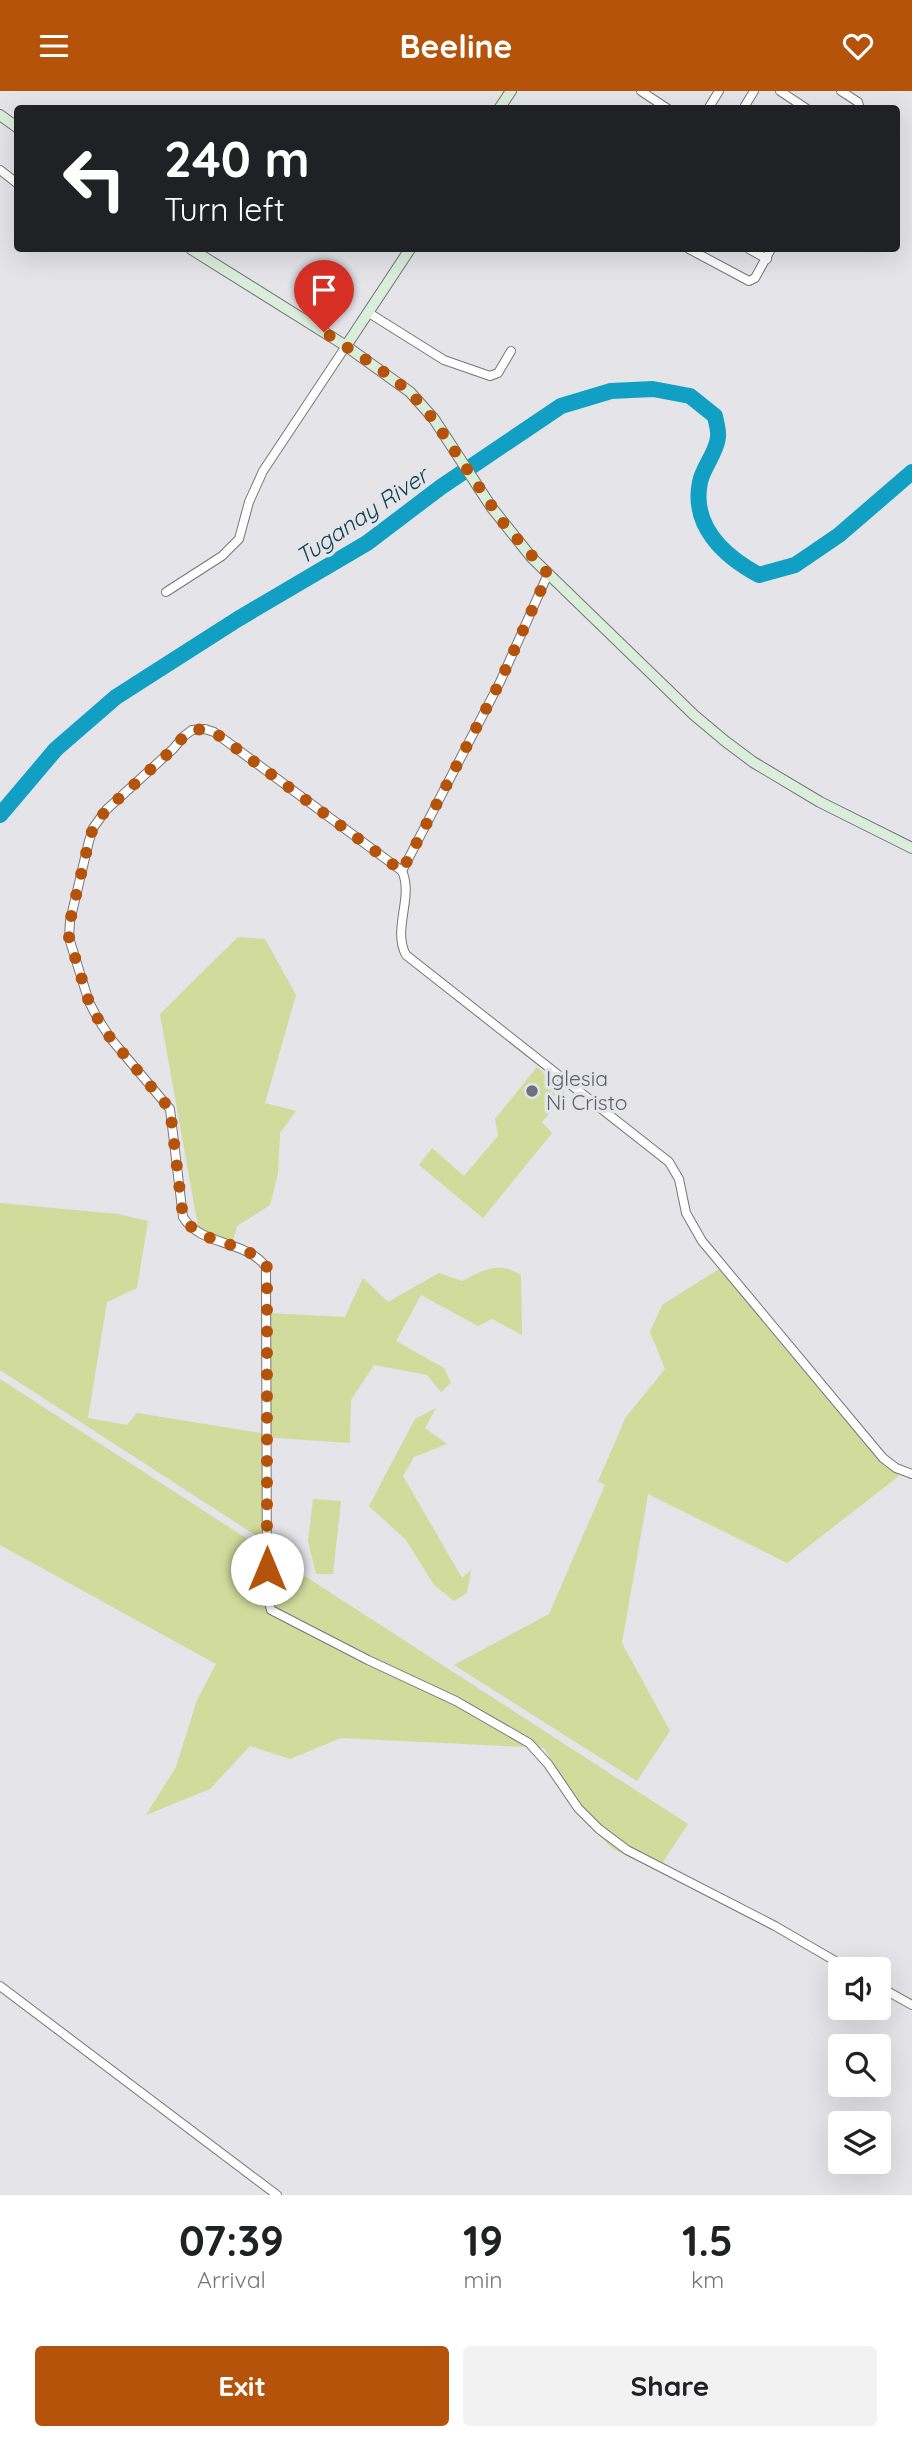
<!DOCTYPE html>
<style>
:root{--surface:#fff;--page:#f2f2f2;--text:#202124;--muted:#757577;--accent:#b45309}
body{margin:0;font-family:Quicksand,sans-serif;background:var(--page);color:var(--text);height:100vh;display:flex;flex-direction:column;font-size:26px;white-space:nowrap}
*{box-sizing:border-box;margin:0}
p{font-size:23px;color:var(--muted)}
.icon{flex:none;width:38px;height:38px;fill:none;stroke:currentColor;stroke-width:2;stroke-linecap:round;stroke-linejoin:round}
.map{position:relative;height:2104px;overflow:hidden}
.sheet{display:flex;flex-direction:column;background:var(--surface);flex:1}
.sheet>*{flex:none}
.top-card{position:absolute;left:14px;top:14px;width:886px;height:147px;border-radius:7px;box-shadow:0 7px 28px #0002;background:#202124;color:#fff;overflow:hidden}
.fabs{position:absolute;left:828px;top:1866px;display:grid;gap:14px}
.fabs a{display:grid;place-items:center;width:63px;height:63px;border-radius:7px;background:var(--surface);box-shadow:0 7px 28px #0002;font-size:35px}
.pin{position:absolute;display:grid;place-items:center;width:60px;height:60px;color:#fff;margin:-72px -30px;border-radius:50% 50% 50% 0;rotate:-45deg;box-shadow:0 0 7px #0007}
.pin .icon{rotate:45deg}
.me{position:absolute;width:77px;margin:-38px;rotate:0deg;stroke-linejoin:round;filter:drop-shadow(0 0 5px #0008)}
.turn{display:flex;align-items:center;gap:24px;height:147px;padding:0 35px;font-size:32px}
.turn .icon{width:91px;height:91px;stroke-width:2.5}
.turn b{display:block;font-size:49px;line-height:60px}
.eta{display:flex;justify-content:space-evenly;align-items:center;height:119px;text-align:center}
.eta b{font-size:42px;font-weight:800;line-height:49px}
.action{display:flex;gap:14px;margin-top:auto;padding:14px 35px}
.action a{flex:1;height:80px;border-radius:7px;background:var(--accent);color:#fff;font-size:28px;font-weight:800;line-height:80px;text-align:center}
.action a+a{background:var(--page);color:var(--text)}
header{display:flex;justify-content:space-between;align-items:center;height:91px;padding:0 35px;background:var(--accent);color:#fff;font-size:32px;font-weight:800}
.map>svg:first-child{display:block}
</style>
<header><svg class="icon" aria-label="menu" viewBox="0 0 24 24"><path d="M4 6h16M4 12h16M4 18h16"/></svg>Beeline<svg class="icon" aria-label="heart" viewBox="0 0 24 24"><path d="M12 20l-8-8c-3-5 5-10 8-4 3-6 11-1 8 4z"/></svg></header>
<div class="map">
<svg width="912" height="2104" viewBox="0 0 912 2104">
<rect width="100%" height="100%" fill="#e4e4e9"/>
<!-- green -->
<g fill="#d0db9c">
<path d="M238,846l27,2 31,56 -31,108 31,8 -16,22 -2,40 -8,32 -33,21 -4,15 -34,-9 -39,-218z"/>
<path d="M537,976l29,26 -24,29 10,11 -69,85 -64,-53 13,-17 32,28 34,-40 -3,-17z"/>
<path d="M0,1112l118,11 30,7 -11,67 -30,14 -19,116 39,7 10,-12 124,20 7,-120 77,4 18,-39 25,24 51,-29 23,8c22,-11 36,-20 59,-6l1,60 -30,-16 -14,7 -57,-31 -25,46 48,27 7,15 -10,9 -14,-17 -53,-10 -23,35 -1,43 -89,-6 2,103 -263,-170z"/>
<path d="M719,1178l180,207 -112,87 -139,-69 -26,149 48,88 -33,50 -183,-116 95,-51 56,-129 -7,-4 28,-64 39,-48 -15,-37 12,-27z"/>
<path d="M0,1288l688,445 -31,47 -44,-22 -28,-27 -41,-74 -203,-10 -51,21 -40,-13 -40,43 -64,26 30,-48 21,-67 19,-36 -216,-119z"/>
<path d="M436,1317l-11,20 22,16 -33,13 -11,19 59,102 9,-8 -4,23 -13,8 -20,-16 -28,-45 -37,-34 46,-87z"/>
<path d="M313,1408l28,2 -8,73h-17l-8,-33z"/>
</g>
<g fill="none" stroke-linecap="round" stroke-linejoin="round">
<!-- river -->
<path stroke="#11a0c4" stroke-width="16" d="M0,724l56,-66 60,-52 122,-78 129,-76 74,-56 120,-81 50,-15 42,-2 37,7 25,20c1,6 4,15 3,21 -1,15 -15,30 -18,45 -9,44 24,74 59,93l36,-10 44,-30 73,-63"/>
<defs>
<g id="street">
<path d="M641,0l27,18"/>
<path d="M780,0l27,18"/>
<path d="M841,0l17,11 2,7"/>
<path d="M708,18l11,-18"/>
<path d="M743,18l11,-18"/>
<path d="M0,79l18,14"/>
<path d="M689,158l60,32 6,-3 16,-29"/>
<path d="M749,158l18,10"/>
<path d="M369,222l75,47 46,16 8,-3 13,-22"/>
<path d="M166,501l56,-36 17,-17 10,-37 14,-31 83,-125"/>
<path d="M402,780l98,-189 48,-108"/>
<path d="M849,1878l-74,-43 -148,-76 -28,-21 -21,-21 -30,-44 -19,-21 -73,-42 -88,-41 -97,-50 -4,-16 -1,-327c-19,-27 -66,-21 -83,-50l-13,-108 -59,-70 -13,-20 -9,-17 -20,-64 1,-17 19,-80 4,-13 13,-18 67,-61 11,-13 8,-6 13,-1 9,3 188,139c12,26 -10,58 4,84l263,207 10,17 7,34 16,28 181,217 13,10 16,6"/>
<path d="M0,1895l277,209"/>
<path d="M878,1895l34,19"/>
</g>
<g id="secondary">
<path d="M499,18l12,-18"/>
<path d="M0,24l18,13"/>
<path d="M191,158l155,97 64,46 24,27 58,89 40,50 162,157 31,26 28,21 67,40 92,46"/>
<path d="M346,255l64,-97"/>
</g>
</defs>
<!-- street casing -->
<use href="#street" stroke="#76757a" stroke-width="10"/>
<!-- secondary casing -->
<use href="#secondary" stroke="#76757a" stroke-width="12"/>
<!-- street -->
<use href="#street" stroke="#fff" stroke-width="8"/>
<!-- secondary -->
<use href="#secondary" stroke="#dbeddb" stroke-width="10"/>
</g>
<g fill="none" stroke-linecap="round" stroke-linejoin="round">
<!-- route -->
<path stroke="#b45309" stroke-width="12" stroke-dasharray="0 21.6" d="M267,1478v-302c-20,-27 -67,-21 -84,-50l-13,-108 -59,-70 -13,-20 -9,-17 -20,-64 1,-17 19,-80 4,-13 13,-18 67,-61 11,-13 8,-6 13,-1 9,3 188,139 98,-189 48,-108 -44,-50 -71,-105 -23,-27 -30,-23 -56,-37"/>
</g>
<!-- markers -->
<circle fill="#6b7280" stroke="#e4e4e9" stroke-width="2.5" cx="532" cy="1000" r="7"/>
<g text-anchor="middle" stroke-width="7" stroke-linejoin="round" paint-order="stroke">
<!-- worship labels -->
<g font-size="21" fill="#5b616d" stroke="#e4e4e9" text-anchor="start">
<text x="546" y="995">Iglesia<tspan x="546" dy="24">Ni Cristo</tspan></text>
</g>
<!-- water labels -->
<g font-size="23" font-style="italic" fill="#0f4454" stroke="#e4e4e9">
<text transform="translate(362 425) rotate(-34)" y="8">Tuganay River</text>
</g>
</g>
</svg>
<div class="fabs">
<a><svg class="icon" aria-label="sound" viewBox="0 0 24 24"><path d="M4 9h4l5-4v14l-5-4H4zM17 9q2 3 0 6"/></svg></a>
<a><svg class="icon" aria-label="search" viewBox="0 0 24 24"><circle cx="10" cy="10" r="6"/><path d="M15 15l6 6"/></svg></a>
<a><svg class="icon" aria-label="layers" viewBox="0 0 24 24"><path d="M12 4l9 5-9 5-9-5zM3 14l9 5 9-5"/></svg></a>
</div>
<div class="pin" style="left:324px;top:241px;background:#d93025"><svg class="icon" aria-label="arrive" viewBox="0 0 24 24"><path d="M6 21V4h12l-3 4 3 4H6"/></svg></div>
<svg class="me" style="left:267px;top:1478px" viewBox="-20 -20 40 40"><circle r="19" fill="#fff"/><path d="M0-13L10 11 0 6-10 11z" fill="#b45309"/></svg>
<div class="top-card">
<div class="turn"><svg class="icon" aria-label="left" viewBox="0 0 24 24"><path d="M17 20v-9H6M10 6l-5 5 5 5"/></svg><div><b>240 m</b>Turn left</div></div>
</div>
</div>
<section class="sheet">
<div class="eta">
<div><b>07:39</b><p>Arrival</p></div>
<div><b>19</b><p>min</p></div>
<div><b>1.5</b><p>km</p></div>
</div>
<div class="action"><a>Exit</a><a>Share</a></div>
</section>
